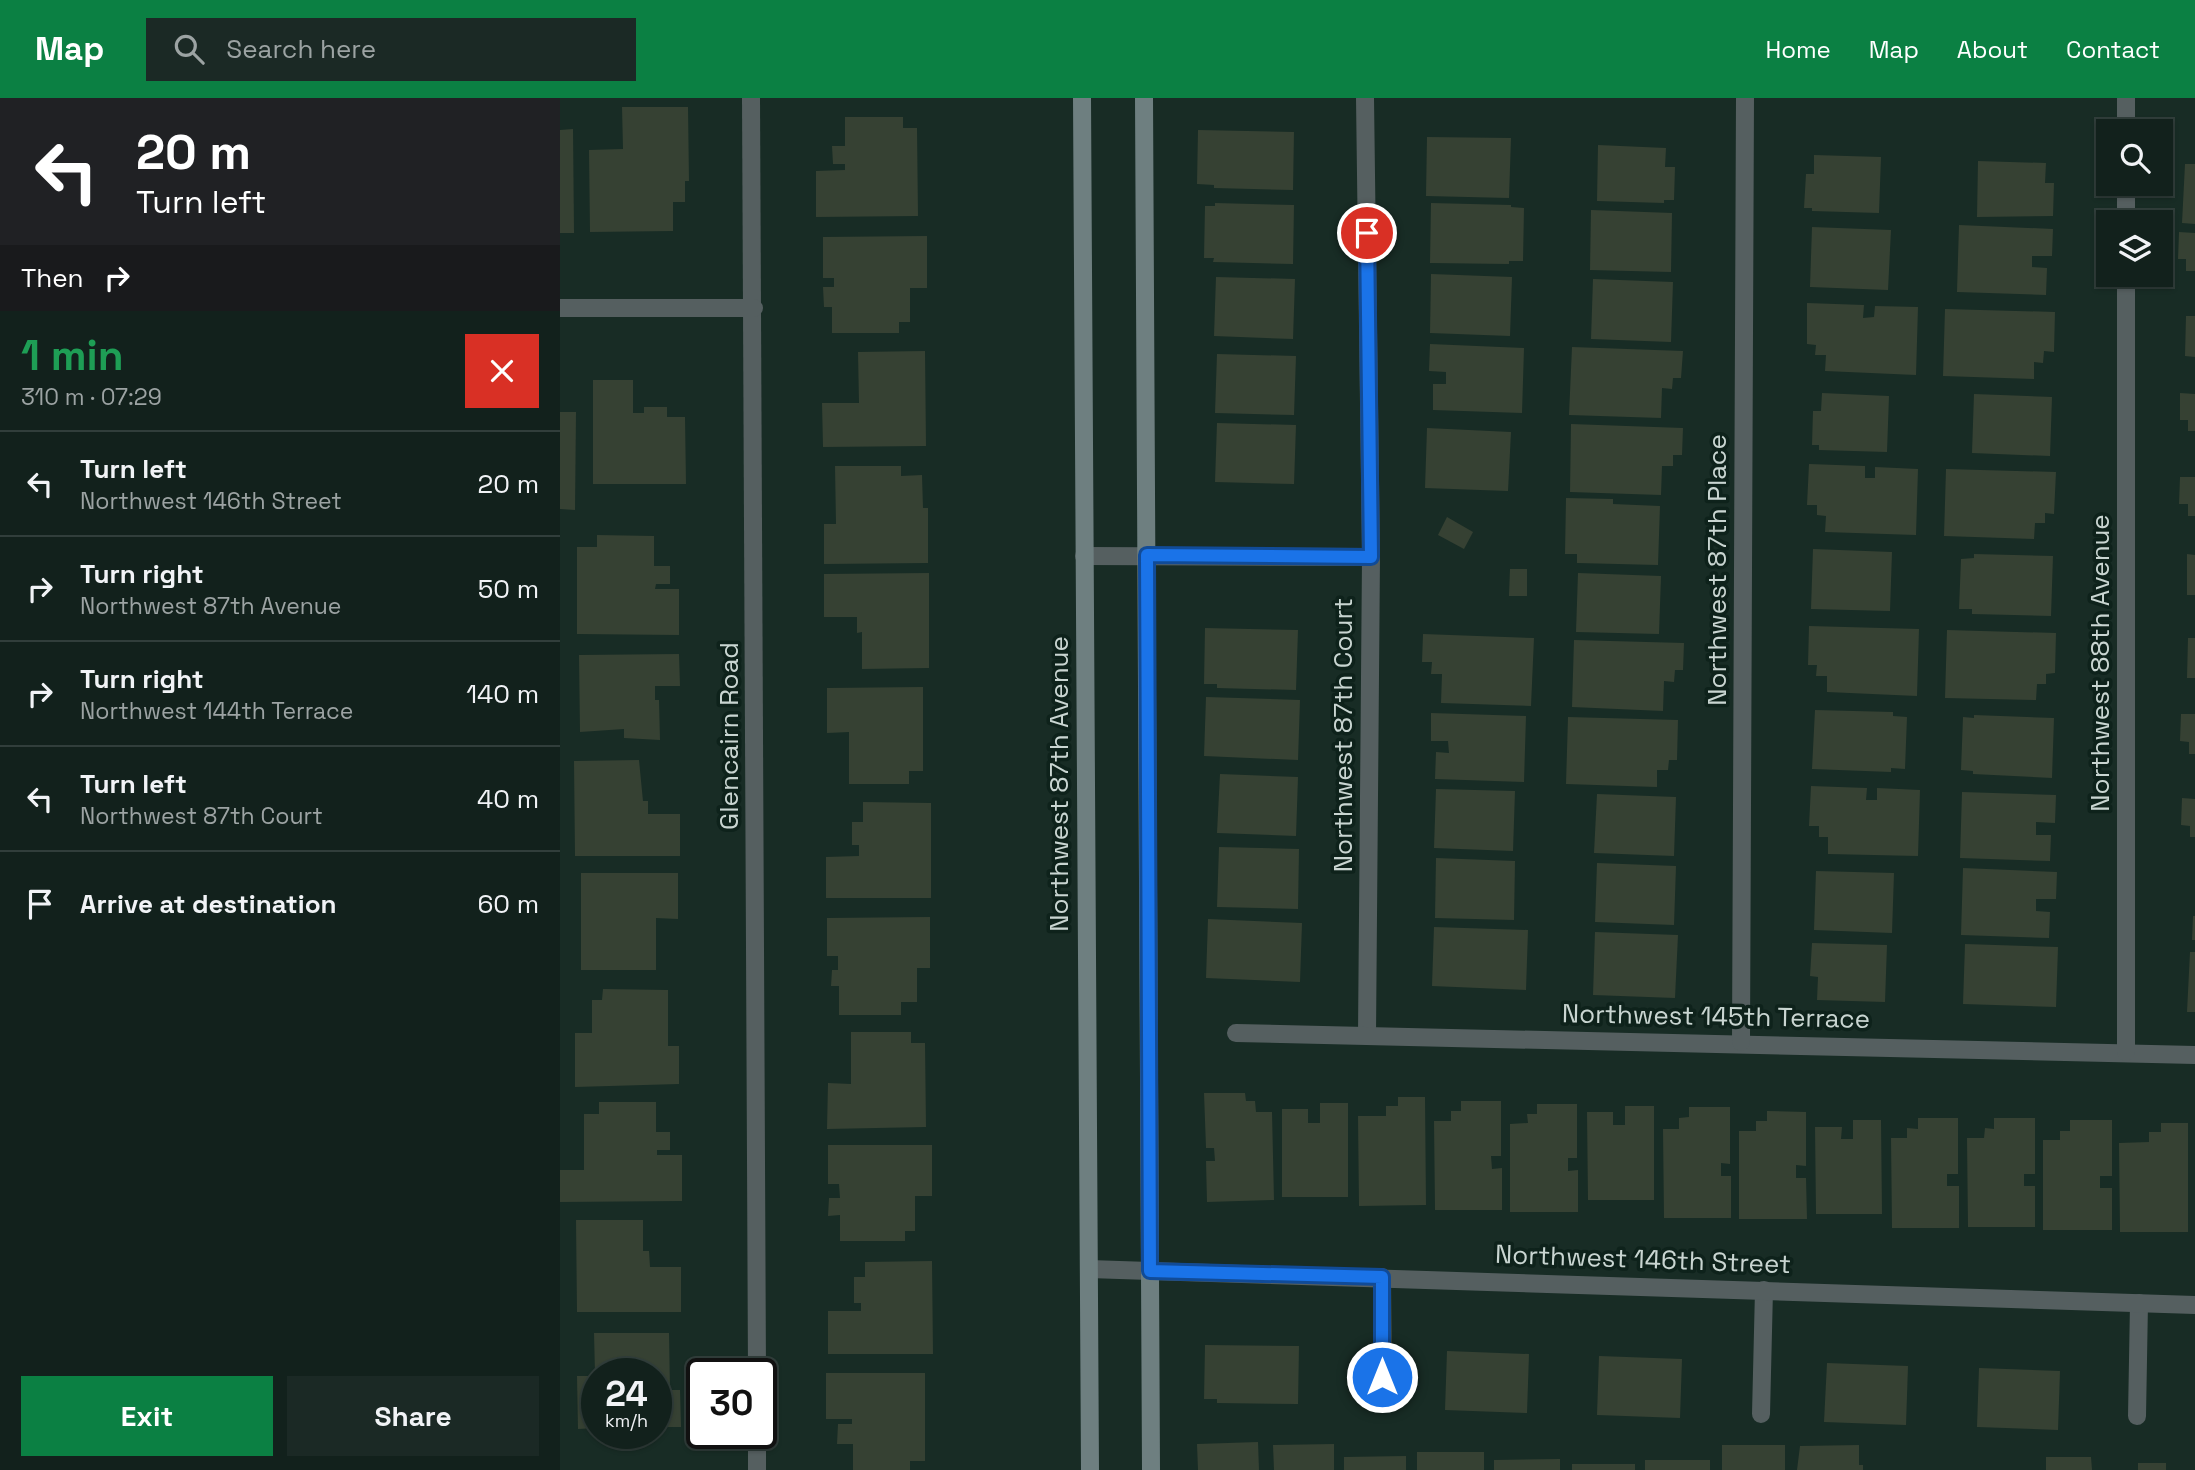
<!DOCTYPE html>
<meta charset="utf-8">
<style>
:root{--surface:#12211c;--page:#1b2925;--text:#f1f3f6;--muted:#9ca3a3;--line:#313e3b;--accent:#0b8043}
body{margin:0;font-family:"Space Grotesk",sans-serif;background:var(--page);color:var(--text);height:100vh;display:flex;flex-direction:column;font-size:26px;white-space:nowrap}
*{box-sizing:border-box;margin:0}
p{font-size:23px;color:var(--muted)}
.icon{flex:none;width:38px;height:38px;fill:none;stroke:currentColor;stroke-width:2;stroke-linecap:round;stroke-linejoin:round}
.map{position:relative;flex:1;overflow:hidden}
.drawer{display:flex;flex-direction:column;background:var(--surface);width:560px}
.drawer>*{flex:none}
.top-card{background:#202124;color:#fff;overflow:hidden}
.tools{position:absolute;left:1536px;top:21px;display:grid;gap:14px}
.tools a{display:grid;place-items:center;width:77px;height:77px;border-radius:0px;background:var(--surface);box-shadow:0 2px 5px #0004,0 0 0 2px var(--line);font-size:35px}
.speed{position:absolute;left:21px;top:1260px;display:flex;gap:14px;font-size:35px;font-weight:700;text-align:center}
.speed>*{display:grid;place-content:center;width:91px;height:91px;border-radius:50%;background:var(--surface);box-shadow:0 2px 5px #0004,0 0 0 2px var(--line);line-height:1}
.speed small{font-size:18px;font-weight:400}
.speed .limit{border:4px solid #111;border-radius:10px;background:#fff;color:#111}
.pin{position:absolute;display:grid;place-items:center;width:60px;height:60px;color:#fff;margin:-30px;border:4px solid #fff;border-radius:50%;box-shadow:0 2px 7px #0007}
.me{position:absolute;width:77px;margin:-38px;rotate:0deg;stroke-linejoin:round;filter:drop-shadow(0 0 5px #0008)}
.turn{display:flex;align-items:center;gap:24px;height:147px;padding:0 21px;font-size:32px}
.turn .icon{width:91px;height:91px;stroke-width:2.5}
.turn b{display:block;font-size:49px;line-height:60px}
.then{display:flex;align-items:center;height:66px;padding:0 21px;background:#0003;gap:14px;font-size:26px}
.round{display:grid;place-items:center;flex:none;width:74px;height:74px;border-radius:0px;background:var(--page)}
.headline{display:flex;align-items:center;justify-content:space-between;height:119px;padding:0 21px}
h1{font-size:42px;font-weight:700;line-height:52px;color:#1e9e55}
.cta{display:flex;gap:14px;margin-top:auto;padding:14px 21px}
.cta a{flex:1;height:80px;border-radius:0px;background:var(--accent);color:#fff;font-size:28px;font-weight:700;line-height:80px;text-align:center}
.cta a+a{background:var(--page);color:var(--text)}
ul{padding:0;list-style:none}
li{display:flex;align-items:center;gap:21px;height:105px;padding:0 21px;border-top:2px solid var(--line)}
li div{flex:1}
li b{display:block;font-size:26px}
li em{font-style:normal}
header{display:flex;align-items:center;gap:42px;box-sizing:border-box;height:98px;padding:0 35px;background:var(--accent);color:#fff}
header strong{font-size:33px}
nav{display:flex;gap:38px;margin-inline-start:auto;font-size:24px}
.search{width:490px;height:63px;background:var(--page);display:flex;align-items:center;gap:18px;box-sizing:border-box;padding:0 24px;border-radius:0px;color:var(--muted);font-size:26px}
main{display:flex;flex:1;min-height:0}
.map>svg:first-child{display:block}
</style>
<header>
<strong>Map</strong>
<div class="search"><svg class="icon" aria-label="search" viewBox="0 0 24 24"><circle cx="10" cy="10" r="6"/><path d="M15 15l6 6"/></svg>Search here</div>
<nav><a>Home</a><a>Map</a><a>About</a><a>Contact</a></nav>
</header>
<main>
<section class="drawer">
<div class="top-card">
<div class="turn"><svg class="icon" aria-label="left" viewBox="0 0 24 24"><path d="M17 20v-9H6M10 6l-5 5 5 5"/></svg><div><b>20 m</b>Turn left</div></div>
<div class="then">Then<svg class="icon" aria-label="right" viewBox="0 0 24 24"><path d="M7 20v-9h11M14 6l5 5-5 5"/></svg></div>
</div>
<div class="headline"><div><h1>1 min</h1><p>310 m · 07:29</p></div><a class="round" style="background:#d93025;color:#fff"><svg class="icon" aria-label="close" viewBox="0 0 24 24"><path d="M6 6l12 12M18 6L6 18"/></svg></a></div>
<ul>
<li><svg class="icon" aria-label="left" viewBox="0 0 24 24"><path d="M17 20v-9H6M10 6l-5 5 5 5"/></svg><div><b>Turn left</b><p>Northwest 146th Street</p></div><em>20 m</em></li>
<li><svg class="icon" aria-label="right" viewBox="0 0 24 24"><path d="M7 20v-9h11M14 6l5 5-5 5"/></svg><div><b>Turn right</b><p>Northwest 87th Avenue</p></div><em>50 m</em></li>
<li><svg class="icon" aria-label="right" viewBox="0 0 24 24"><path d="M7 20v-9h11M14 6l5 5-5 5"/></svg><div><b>Turn right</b><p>Northwest 144th Terrace</p></div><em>140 m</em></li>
<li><svg class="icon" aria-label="left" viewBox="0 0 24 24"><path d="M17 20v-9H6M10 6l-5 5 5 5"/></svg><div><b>Turn left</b><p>Northwest 87th Court</p></div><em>40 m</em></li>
<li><svg class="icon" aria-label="arrive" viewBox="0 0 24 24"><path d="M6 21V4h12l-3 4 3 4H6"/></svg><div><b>Arrive at destination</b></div><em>60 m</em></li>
</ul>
<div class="cta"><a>Exit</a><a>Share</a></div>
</section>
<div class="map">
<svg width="1635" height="1372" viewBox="0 0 1635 1372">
<rect width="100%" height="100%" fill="#182c25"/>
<!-- building -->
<g fill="#364133">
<path d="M62,9h66l1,74h-4v21h-12v29l-83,1 -1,-82 34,-1z"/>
<path d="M285,19h58v11h14l1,88 -102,1v-46l29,-1v-6h-12l-1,-18h13z"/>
<path d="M13,31l1,104h-14v-103z"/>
<path d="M638,32l96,2 -1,58 -79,-2v-3l-17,-1z"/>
<path d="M867,39l84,1 -2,60 -83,-2z"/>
<path d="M1038,47l68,3 -1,19h10l-1,33h-10v3l-67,-2z"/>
<path d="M1254,57l67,2 -2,56 -67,-2v-3h-8l2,-34h8z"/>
<path d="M1418,63l68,2 -1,20h9l-1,33 -76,1z"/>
<path d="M1625,66h10v60l-13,-1z"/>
<path d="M655,105l79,2 -1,59 -80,-2 1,-4h-10l1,-52h10z"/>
<path d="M871,105l80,2v2l13,1 -1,53h-14v3l-79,-1z"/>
<path d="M1031,112l81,3 -1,59 -81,-2z"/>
<path d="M1399,127l94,4 -1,27h-20v11l15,1 -1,27 -89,-3z"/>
<path d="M1252,129l79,3 -3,60 -78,-3z"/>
<path d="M1619,134l16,1v38h-9v-12h-8z"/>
<path d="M367,138v52h-17v34h-11v11h-67v-26h-8l-1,-20h11v-9h-11v-41z"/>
<path d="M871,176l81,3 -2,59 -80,-3z"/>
<path d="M656,179l79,2 -2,60 -79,-3z"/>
<path d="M1033,181l80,3 -2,60 -80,-3z"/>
<path d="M1247,205l57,2 -1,13 11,-1 1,-11 43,1 -2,68 -91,-4 1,-16h-11l1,-10 -9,-1z"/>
<path d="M1385,211l110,3 -1,40 -10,-1 -1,12 -9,-1v17l-91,-3z"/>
<path d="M1626,218h9v41l-10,-1z"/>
<path d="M870,246l94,4 -2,65 -89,-3v-26h13v-12l-17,-1z"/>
<path d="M1012,249l111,4 -2,27h-8l-1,11 -10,-1 -1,30 -92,-3z"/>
<path d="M365,253l1,95 -103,1 -1,-44h37l-1,-51z"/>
<path d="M657,256l79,2 -2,59 -79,-2z"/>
<path d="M33,282h40v33h11v-6h23v10h18l1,67h-93z"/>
<path d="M1262,295l67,3 -2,56 -68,-2v-5h-7l1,-34h8z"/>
<path d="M1620,295l15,1v37h-7v-11h-8z"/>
<path d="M1414,296l78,3 -2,59 -78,-3z"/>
<path d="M0,314h16l-1,98 -15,-1z"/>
<path d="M657,325l79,2 -2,59 -79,-2z"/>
<path d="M1011,326l112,4 -1,27h-9v11h-11l-1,29 -91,-3z"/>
<path d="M867,330l84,4 -3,59 -83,-3z"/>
<path d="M1249,366l56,2v12h10v-11l43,2 -2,66 -91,-3 1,-16 -9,-1v-10h-10z"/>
<path d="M275,368h66v10l21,-1 1,33h5v55l-104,1v-40h12z"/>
<path d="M1386,371l110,3 -2,42 -9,-1v10h-10l-1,16 -90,-3z"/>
<path d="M1620,379h15v39h-7v-12h-9z"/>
<path d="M1006,400l47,1v5l47,2 -2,59 -81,-2v-9h-12z"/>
<path d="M887,419l26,15 -9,17 -26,-14z"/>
<path d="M37,437l57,1v30h16v18h-14l-1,5h24v46l-102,-1v-87h20z"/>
<path d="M1253,451l79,3 -2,59 -79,-2z"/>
<path d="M1414,456l79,2 -2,60 -79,-2v-5h-13l2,-50 13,-1z"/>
<path d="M1627,456l8,1v40h-8z"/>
<path d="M950,471h17v27h-18z"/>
<path d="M369,475v95l-67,1v-37l-5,1v-16h-33v-43z"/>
<path d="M1018,475l83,3 -2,58 -83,-2z"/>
<path d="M1249,528l110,3 -2,67 -90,-4v-16h-11l1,-11h-9z"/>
<path d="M645,530l93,2 -2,60 -79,-2v-4h-13z"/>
<path d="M1387,532l109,3 -1,40 -9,1v10h-9l-1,16 -91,-2z"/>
<path d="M863,536l111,4 -3,68 -90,-3 1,-29h-11l1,-12h-10z"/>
<path d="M1628,540h7v40h-8z"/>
<path d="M1014,542l110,3 -1,27h-8l-1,12 -10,-1 -1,30 -91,-4z"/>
<path d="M119,556l1,32h-25v14h4l1,40 -36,-2v-9l-44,3 -1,-77z"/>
<path d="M363,589v84h-14v13h-60v-52l-22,1v-45z"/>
<path d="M646,599l94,3 -2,60 -94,-4z"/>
<path d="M1255,612l78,2v4l14,1 -2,52 -14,-1v4l-79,-3z"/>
<path d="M871,615l95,3 -2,66 -89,-3 1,-27 13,1 -1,-12h-17z"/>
<path d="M1621,616h14v40h-6v-12l-9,-1z"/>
<path d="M1414,617l80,3 -2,60 -79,-4v-3l-12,-1 2,-53 11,1z"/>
<path d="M1008,619l110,3 -1,40h-8l-1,10h-11v17l-91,-3z"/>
<path d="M79,662l4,41h5v13h32v42h-105l-1,-95z"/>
<path d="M660,676l78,3 -2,59 -79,-3z"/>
<path d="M1251,688l56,2 -1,12h11v-12l43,2 -2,66 -90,-2v-17h-9v-11h-10z"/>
<path d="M876,691l79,2 -2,60 -79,-3z"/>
<path d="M1402,694l94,3 -1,28 -19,-1v13h15l-1,26 -90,-3z"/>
<path d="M1037,696l79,3 -2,59 -80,-3z"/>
<path d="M1622,700l13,1v38h-5v-11l-9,-1z"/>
<path d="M303,704l68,1v95h-105v-41l33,-1v-11h-7v-23h11z"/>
<path d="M659,749l80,2 -1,60 -81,-2z"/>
<path d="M876,760l79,3 -1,59 -79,-2z"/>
<path d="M1037,765l79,3 -2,59 -79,-3z"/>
<path d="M1403,770l94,4 -1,27h-20v12l14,1 -1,26 -88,-3z"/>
<path d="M1256,773l78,2 -2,60 -78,-3z"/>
<path d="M21,775h97v46l-22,-1v52h-75z"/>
<path d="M1633,818h2v24h-3z"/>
<path d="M370,819v51h-13v34h-16v13h-62v-29h-8l1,-16h6v-14h-11v-38z"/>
<path d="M648,821l94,4 -2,59 -94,-4z"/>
<path d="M874,829l94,3 -2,60 -94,-4z"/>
<path d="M1035,834l83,3 -3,63 -82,-3z"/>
<path d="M1252,845l75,2 -2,57 -68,-2 1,-23 -8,-1z"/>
<path d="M1405,846l93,3 -2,60 -93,-3z"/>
<path d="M1630,854h5v60h-8z"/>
<path d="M43,891l65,1v56h11v38l-104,3v-54h17v-33h10z"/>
<path d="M291,934h60v11h14l1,84 -99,2 1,-46 23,1z"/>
<path d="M644,995h41l1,8h9l1,11h16l2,88 -67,2 -1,-41h9l-1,-13h-8z"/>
<path d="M838,999h27l1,108 -67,1 -1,-90h28v-10h12z"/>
<path d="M901,1003h40v55h-10l1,13 10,-1v42h-67l-1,-89h17v-10h10z"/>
<path d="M39,1004h57v30h14v18h-13v5h25v46l-122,1v-32h24v-56h15z"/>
<path d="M760,1005h28v94h-66v-88h26v14h12z"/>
<path d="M977,1006h40v54h-9v13l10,-1v42h-68v-88l18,-1 -1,-9h10z"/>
<path d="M1065,1008h29v94h-66l-1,-88h26v13h12z"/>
<path d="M1129,1009h41v57l-9,-1v13h10v42h-67l-1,-89h16v-11l10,-1z"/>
<path d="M1207,1013l39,1v54l-10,-1v13h10l1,41h-68v-88h17v-10h11z"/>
<path d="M1358,1020h40v56h-11v12h12v42h-67l-1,-90h16v-10l11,1z"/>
<path d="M1434,1020h41v56h-11v12h11v41h-67l-1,-89h17l1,-10 9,1z"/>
<path d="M1293,1022h28l1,94h-66l-1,-87h27l-1,12h12z"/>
<path d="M1510,1022h42v56h-12v12h12v42h-69v-90h17v-9h10z"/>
<path d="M1601,1025h27v109h-68l-1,-89 30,-1v-10h12z"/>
<path d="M268,1047h104v51h-17v35h-10v10h-65v-26l-12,1 1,-18h11l-1,-14h-11z"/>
<path d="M16,1122h67v31h6l1,16h31v45h-104z"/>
<path d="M372,1163l1,93h-105v-43h33v-8h-7v-26h11v-15z"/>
<path d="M34,1235h75l1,57h10l1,37h-25v-53h-61z"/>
<path d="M645,1247l94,1 -1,58 -81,-1v-4h-13z"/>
<path d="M887,1253l82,3 -2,59 -82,-3z"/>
<path d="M1039,1258l83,3 -2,59 -83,-3z"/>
<path d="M1267,1265l81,3 -2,59 -82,-3z"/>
<path d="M1419,1270l81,3 -2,59 -81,-3z"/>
<path d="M266,1275h99v88h-15v9h-57v-26h-16l1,-20h14v-5h-26z"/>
<path d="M17,1278h20v52l-19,1z"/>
<path d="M698,1344l1,28h-61l-1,-26z"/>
<path d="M774,1346v26h-60l-1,-25z"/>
<rect x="1162" y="1347" width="63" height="25"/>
<path d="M1299,1347v20h4v5h-66l3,-24z"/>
<rect x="857" y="1354" width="67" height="18"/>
<path d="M846,1358v14h-62v-13z"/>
<path d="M1486,1359h45l1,13h-46z"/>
<path d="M1000,1361v11h-66v-10z"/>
<rect x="1085" y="1362" width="65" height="10"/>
<rect x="1578" y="1365" width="28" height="7"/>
<rect x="1012" y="1366" width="63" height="6"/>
</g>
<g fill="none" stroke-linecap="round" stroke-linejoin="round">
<!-- minor -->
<g stroke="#555f60" stroke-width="18">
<path d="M191,0l6,1276"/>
<path d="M805,0l6,459 -4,478"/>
<path d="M1566,33v-33"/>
<path d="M1566,124v-38"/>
<path d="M0,210h194"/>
<path d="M524,458l287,1"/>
<path d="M676,935l959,22"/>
<path d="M1181,944l4,-944"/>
<path d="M1566,954v-777"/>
<path d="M822,1179l1,122"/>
<path d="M1201,1316l3,-124"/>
<path d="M1577,1318l2,-113"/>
<path d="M197,1335v37"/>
</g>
<!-- tertiary -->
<path stroke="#555f60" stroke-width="18" d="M529,1171l1106,36"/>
<!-- secondary -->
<g stroke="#6e7f80" stroke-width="18">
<path d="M522,0l8,1372"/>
<path d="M584,0l7,1372"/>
</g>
</g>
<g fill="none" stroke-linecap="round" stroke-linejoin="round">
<defs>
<path id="route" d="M807,135l4,324 -224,-2 3,716 232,6v100"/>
</defs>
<!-- route casing -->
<use href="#route" stroke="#114b97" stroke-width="18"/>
<!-- route -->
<use href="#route" stroke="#1a73e8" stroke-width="12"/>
</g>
<g text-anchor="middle" stroke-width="7" stroke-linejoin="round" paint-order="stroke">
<!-- street labels -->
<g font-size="26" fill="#c9d5d1" stroke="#0e221b">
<text transform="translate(1157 472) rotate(-90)" y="9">Northwest 87th Place</text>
<text transform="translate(1540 565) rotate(-90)" y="9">Northwest 88th Avenue</text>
<text transform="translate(783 637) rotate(-90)" y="9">Northwest 87th Court</text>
<text transform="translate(169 638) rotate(-90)" y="9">Glencairn Road</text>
<text transform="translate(499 686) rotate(-90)" y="9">Northwest 87th Avenue</text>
<text transform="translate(1156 918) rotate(1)" y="9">Northwest 145th Terrace</text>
<text transform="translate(1083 1161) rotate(2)" y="9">Northwest 146th Street</text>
</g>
</g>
</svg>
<div class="tools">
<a><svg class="icon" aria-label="search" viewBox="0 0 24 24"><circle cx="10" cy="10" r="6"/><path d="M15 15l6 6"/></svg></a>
<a><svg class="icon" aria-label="layers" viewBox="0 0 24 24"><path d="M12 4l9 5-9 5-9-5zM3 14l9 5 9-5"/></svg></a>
</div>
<div class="speed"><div>24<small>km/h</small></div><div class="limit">30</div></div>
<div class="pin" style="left:807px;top:135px;background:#d93025"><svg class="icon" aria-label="arrive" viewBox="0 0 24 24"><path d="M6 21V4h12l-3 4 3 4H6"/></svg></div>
<svg class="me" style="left:822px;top:1279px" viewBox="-20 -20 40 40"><circle r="17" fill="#1a73e8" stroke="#fff" stroke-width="3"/><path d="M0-11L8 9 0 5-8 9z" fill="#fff"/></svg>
</div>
</main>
